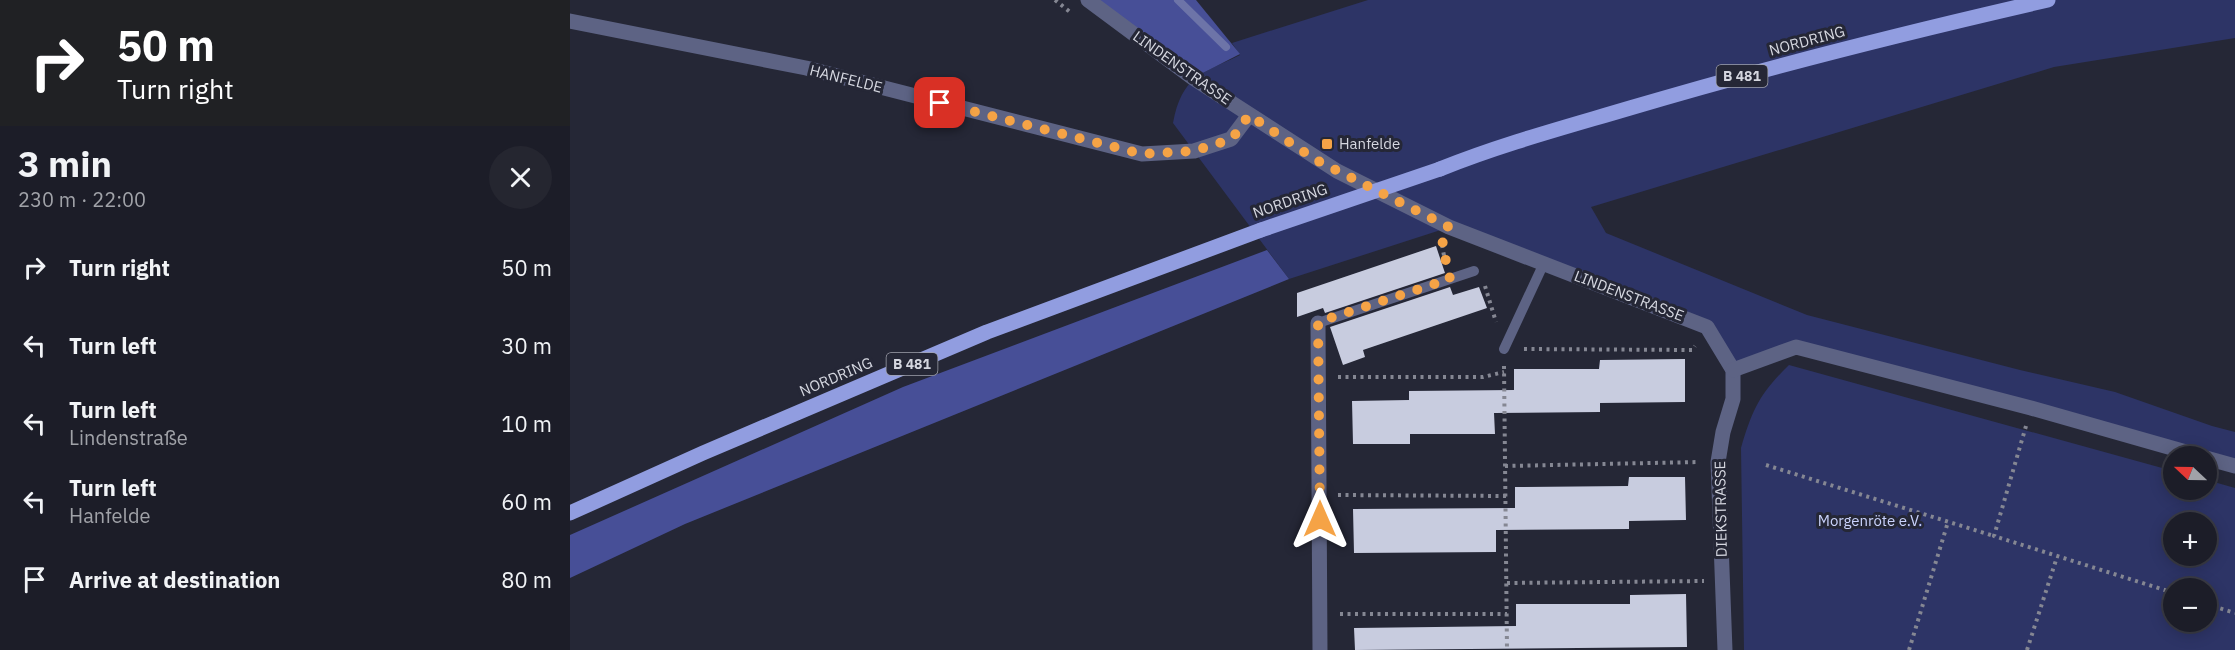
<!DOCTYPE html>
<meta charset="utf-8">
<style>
:root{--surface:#1c1d28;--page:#252630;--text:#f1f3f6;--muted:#a0a2a8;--line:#3a3b45}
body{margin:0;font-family:"IBM Plex Sans",sans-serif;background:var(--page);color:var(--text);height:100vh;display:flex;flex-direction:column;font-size:22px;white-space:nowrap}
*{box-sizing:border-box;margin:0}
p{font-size:20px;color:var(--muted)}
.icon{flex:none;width:33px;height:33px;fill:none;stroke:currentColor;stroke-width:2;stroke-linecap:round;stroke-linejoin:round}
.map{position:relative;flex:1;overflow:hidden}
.details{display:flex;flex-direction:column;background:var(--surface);width:570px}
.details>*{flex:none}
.banner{background:#202124;color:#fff;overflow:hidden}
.needle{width:39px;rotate:292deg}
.controls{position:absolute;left:1593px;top:446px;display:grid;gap:12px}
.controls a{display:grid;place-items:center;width:54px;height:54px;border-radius:50%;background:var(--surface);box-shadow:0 3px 15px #0003,0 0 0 2px var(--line);font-size:30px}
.pin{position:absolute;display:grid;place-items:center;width:51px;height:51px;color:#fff;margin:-26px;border-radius:12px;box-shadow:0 3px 9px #0006}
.me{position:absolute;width:66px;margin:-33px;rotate:0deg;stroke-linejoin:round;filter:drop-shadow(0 0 4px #0008)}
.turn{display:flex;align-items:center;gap:21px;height:126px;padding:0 18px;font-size:27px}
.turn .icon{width:78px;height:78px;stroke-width:2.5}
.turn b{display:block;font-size:42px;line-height:51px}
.round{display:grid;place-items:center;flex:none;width:63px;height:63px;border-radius:32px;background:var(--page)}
.headline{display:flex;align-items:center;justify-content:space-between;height:102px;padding:0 18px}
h1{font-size:36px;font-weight:700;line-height:45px}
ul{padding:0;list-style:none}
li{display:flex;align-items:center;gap:18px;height:78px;padding:0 18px}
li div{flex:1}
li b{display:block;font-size:22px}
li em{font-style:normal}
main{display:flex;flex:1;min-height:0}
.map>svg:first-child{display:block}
</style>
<main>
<section class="details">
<div class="banner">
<div class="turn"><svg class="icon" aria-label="right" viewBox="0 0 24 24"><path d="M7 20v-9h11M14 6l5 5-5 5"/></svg><div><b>50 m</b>Turn right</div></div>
</div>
<div class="headline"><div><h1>3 min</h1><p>230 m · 22:00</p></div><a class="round"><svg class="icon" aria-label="close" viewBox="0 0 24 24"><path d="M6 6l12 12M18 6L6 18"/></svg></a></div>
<ul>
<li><svg class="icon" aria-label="right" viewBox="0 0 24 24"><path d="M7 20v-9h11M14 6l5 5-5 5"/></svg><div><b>Turn right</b></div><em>50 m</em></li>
<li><svg class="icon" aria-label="left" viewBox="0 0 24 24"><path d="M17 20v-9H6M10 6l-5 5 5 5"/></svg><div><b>Turn left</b></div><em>30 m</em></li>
<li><svg class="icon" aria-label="left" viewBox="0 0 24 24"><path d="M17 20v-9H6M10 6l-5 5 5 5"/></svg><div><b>Turn left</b><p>Lindenstraße</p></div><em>10 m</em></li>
<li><svg class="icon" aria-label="left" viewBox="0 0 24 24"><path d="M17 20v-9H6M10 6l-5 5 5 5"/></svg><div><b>Turn left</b><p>Hanfelde</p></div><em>60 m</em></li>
<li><svg class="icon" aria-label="arrive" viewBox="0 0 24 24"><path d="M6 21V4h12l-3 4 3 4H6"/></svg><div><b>Arrive at destination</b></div><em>80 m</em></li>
</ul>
</section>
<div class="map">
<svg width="1665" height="650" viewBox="0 0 1665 650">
<rect width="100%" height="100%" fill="#252736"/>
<!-- green -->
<g fill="#2d3466" fill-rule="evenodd">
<path d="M798,0h867v38l-181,29 -463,140 15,26 201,82 213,55 95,22 97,34 23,6v34l-439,-119 -63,23 -26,-43 -257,-100 -161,52 -116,-156c9,-47 28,-49 67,-68l-8,-12z"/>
<path d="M1219,365l384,106 1,18h32l1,-9 28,8v162h-491l-3,-202c11,-38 19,-55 48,-83zM1604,522h32v33h-32zM1604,588h32v33h-32z"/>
</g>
<!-- forest -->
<g fill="#474f97">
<path d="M518,0h108l44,54 -47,24z"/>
<path d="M697,250l22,29 -604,245 -115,54v-43l333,-148z"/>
</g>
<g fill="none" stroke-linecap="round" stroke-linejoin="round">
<!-- stream -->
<path stroke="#6d74a8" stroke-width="8" d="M608,0l48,47"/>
</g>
<!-- building -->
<g fill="#c8ccdf">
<path d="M866,246l9,27 -120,40 -2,-5 -26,9v-24z"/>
<path d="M880,287l3,8 26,-8 8,21 -124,42 2,7 -22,8 -13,-38z"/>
<path d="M1115,359v43l-85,1v9l-106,1 1,21h-85v10h-57l-1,-43 57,-1v-9l105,-1v-21h85l1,-9z"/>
<path d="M1059,477h56l1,43 -57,1v8l-133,1v22l-142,1 -1,-44 162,-1v-21l113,-1z"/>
<path d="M1116,594l1,53 -332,3 -1,-22 162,-2v-22h114v-9z"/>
</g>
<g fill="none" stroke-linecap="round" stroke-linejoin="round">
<!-- path -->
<g stroke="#858793" stroke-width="4" stroke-dasharray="3 4.5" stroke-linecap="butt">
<path d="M485,0l15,12"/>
<path d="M872,245l3,16"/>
<path d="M915,286l11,36"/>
<path d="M954,349l168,1 3,-4"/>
<path d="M934,366l3,284"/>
<path d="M768,377h145l21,-5"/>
<path d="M1456,426l-32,110 180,57"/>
<path d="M1196,465l228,71"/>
<path d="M935,466l194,-4"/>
<path d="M768,495l168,1"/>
<path d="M937,583l197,-2"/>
<path d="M1636,604l29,9"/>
<path d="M770,614h167"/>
<path d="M1339,650l39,-128"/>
<path d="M1457,650l30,-93"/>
</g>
<!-- service -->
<g stroke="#5d6384" stroke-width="10">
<path d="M748,323l156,-52"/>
<path d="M934,349l40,-86"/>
</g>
<!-- minor -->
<g stroke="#5d6384" stroke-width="15">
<path d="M518,0l105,78 144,93 112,56 258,100 26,43v29l-10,33 -5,30 7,188"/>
<path d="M0,21l236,47 336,86 52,-3 37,-12 18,-24"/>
<path d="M748,323l2,327"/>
<path d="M1163,370l63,-23 235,61 169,48"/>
<path d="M1636,458l29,8"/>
</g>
<!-- primary -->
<g stroke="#919de0" stroke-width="15">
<path d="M870,169c62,-25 126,-42 190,-61 138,-41 278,-76 418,-108"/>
<path d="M0,513l133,-60 284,-121 274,-102"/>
</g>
<!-- primary-bridge -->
<path stroke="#919de0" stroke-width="15" d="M691,230l179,-61"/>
</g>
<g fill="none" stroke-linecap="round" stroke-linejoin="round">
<!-- route -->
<path stroke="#f5a346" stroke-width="10" stroke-dasharray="0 18" d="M370,103l202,51 52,-3 38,-12 17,-24 67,45 133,67 -7,17 8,35 -132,43 2,197"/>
</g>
<!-- markers -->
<rect fill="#f5a346" stroke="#252736" stroke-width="2" x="751" y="138" width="12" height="12" rx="3"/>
<g text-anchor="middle" stroke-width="6" stroke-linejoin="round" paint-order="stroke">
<!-- shield labels -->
<g fill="#252736" stroke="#a0a2ad" stroke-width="1.5">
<rect x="1146.5" y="65" width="51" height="22" rx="4.5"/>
<rect x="316.5" y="353" width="51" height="22" rx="4.5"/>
</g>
<g font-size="14" font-weight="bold" fill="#d5d7e0">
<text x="1172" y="81">B 481</text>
<text x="342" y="369">B 481</text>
</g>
<!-- street labels -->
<g font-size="15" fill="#d5d7e0" stroke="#252736">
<text transform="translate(1237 41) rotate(-15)" y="5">NORDRING</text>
<text transform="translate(612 68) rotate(35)" y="5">LINDENSTRASSE</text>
<text transform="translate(276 79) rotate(14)" y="5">HANFELDE</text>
<text transform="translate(720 201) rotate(-19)" y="5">NORDRING</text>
<text transform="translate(1059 296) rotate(21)" y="5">LINDENSTRASSE</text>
<text transform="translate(266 377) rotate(-23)" y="5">NORDRING</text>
<text transform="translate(1151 509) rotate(-91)" y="5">DIEKSTRASSE</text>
</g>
<!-- poi labels -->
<g font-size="15" fill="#d5d7e0" stroke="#252736" text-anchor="start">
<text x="769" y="149">Hanfelde</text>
</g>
<!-- park labels -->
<g font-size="15" fill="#cad3fc" stroke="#252736">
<text x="1300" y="526">Morgenröte e.V.</text>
</g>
</g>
</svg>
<div class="controls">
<a><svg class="needle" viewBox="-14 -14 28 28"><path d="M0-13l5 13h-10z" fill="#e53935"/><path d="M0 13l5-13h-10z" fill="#a0a2a8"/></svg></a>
<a>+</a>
<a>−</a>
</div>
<div class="pin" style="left:370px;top:103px;background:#d93025"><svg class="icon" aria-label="arrive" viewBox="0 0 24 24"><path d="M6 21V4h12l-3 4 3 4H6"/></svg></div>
<svg class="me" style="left:750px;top:519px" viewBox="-20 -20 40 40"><path d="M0-17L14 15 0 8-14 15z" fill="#f5a346" stroke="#fff" stroke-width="4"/></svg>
</div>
</main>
